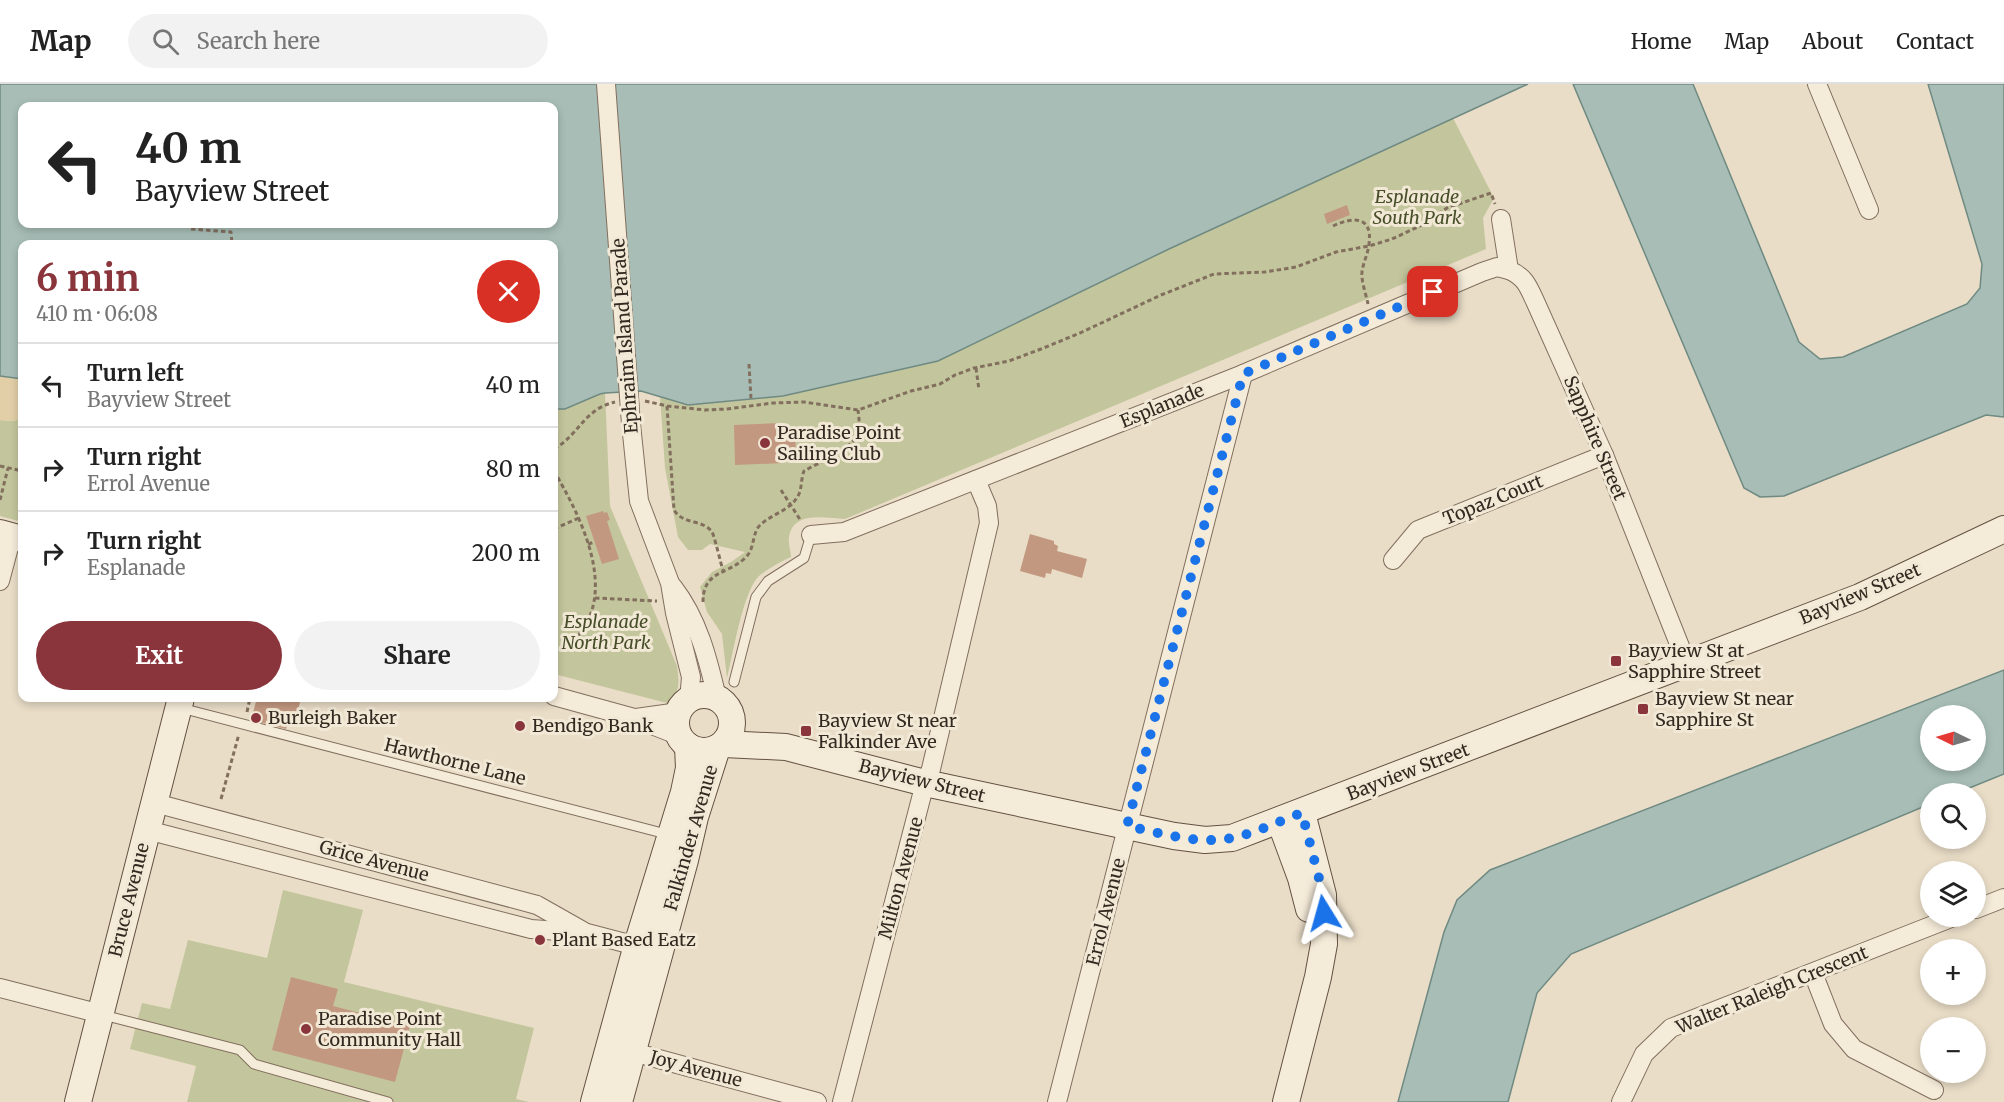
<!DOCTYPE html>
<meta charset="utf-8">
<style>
:root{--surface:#fff;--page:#f2f2f2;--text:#222;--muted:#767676;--line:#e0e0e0;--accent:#8a353b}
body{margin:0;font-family:Merriweather,serif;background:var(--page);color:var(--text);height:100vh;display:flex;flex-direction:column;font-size:22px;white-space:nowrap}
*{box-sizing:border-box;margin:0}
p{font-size:20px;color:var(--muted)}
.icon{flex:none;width:33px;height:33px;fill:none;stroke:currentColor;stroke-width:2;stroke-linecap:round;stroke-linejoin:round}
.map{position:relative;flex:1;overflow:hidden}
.details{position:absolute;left:18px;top:156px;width:540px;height:462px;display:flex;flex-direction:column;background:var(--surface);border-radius:12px;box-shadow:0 3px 9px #0003}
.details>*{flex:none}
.top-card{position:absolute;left:18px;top:18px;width:540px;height:126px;border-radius:12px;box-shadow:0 3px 9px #0003;background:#fff;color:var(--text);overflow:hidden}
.needle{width:39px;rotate:275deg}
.buttons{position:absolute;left:1920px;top:621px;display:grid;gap:12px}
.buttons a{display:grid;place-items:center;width:66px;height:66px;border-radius:50%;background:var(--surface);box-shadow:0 3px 9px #0003;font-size:30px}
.pin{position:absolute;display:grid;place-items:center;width:51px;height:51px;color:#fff;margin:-26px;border-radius:12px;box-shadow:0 3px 9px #0006}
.me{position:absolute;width:66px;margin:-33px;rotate:352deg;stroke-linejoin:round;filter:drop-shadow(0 0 4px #0008)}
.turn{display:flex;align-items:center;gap:21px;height:126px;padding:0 18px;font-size:27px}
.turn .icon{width:78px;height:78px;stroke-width:2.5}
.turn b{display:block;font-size:42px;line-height:51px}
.round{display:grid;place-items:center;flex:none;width:63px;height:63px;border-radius:32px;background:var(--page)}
.overview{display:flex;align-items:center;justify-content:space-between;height:102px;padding:0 18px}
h1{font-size:36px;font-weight:700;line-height:45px;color:var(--accent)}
.button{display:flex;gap:12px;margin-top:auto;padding:12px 18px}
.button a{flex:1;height:69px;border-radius:36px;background:var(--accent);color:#fff;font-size:24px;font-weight:700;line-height:69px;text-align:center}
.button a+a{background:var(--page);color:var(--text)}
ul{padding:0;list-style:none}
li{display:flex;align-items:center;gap:18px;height:84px;padding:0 18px;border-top:2px solid var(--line)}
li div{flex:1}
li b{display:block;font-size:22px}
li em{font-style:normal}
header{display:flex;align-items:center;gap:36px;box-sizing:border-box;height:84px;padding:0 30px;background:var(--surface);border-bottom:2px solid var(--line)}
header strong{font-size:28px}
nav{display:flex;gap:33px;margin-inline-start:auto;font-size:21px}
.search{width:420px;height:54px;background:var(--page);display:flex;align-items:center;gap:15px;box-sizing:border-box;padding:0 21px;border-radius:33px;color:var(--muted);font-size:22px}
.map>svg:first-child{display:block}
</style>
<header>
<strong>Map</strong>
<div class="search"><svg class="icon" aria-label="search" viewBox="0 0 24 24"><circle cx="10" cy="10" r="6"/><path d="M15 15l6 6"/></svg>Search here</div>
<nav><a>Home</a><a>Map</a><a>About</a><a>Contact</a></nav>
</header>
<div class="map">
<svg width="2004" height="1018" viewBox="0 0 2004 1018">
<rect width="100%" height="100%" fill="#e9ddc7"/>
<!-- green -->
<g fill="#c3c69c">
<path d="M1453,34l41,80 -11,20 3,31 -641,270c-19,-1 -53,-9 -56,19 -1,6 2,13 2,19 -11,5 -22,11 -32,19 -16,15 -26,78 -32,102l-5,-44 -15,-22 -7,-25 12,-15 19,-10 14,-10 -35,-8 -8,6h-14l-10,-13 -13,-69 -5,-72 28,9 95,-9 155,-35 231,-112z"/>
<path d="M605,309l5,113 67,160c2,17 4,25 -10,37l-113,-29v-265h12l34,-15z"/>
<path d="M22,335v103l-22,-6v-96l12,1z"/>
<path d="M283,806l80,20 -19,72 190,46 -18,71 13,3h-342l9,-36 -66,-17 12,-46 28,6 18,-69 79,18z"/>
</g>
<!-- sand -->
<path fill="#e2cfa7" d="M22,249v86l-10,2 -12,-1v-86z"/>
<!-- water -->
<g fill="#a7bdb6" stroke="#6f8a82" stroke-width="1.5" fill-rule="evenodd">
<path d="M0,0h1528l-359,165 -231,112 -155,35 -95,9 -47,-14 -36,2 -5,1 -35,15h-11v-165h-532v135l-22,-3zM22,22h532v118h-532z"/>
<path d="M1573,0h120l106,258 21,17 23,-2 124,-53 13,-16 2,-24 -54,-180h76v333l-18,-2 -202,81 -24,1 -16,-9z"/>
<path d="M2004,586v104l-47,19 -27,1v10l-359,150 -34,39 -29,109h-110l46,-170 13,-32 33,-30zM1930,632h46v44h-46z"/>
</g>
<!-- building -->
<g fill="#c39881">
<path d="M1347,121l3,10 -23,9 -3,-10z"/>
<path d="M780,339v6h15l1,27 -13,1v6l-48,2 -1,-40z"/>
<path d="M603,427l1,2 3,-1 3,8 -3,1 12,38 -17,5 -16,-48z"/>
<path d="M1030,450l24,7v3l4,2 -1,5 30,8 -5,19 -30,-9 -1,5 -5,-1 -1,5 -25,-7z"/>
<path d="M257,614h44l-5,20 -6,-1 -4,12 -35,-9z"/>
<path d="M291,893l47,12 -5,17 77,20 -15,56 -123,-32z"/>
</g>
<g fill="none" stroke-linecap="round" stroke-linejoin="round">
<defs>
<g id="lane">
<path d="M734,598l22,-85 12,-16 36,-23 7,-23"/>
<path d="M181,624l489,127"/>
<path d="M103,931l137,35 14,14 134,38"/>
</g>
<g id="street">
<path d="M1817,0l52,126"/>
<path d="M1501,135l8,51c16,7 19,16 26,31l69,154 83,209"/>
<path d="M631,340l8,77 31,82 5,30 16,64 -2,23"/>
<path d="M811,451l33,-3 399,-158 239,-102 15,-5 12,3"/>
<path d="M1393,476l25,-30 186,-75"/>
<path d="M0,497l12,-45"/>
<path d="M673,503c25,32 35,72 44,111"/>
<path d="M554,612l80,22 46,18"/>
<path d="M636,634l43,-6"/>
<path d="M155,719l382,102 46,26"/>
<path d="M147,746l384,99 56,4 61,16"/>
<path d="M1976,825l28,-11"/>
<path d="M1813,889l20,51 21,25 80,41"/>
<path d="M0,904l101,26"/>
<path d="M622,965l195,53"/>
<path d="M842,1018l83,-319 6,-14 58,-246 -2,-17 -11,-26"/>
<path d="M1057,1018l186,-728"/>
<path d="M1621,1018l23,-48 27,-26 285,-112"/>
</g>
<g id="secondary">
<path d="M0,449l22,6"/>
<circle cx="704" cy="639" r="28"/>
<path d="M724,660l62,3 139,36 249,53 31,4 27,-2 628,-241 144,-68"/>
<path d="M1280,737l21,57 8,31"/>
<path d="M78,1018l103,-404"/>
<path d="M594,1018l43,-157 47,-153 5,-24 -1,-22"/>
<path d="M619,1018l66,-242 10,-43 22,-69"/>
<path d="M1286,1018l32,-125 6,-33 -1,-49 -21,-82"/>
</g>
</defs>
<!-- lane casing -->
<use href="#lane" stroke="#826f5e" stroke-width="11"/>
<!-- street casing -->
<use href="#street" stroke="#826f5e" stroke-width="20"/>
<!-- secondary casing -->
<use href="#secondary" stroke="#645141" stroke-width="28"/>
<!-- path -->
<g stroke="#826f5e" stroke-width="3" stroke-dasharray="4.5 3" stroke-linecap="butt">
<path d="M1333,142c19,-9 40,-11 36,18 -1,10 -6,19 -7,28 -1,9 4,22 6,32"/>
<path d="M191,145l40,3 1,12"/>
<path d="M749,280l2,35"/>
<path d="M976,284l3,22"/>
<path d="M645,317l22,5 38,4 22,-1 46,-6 31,-1 54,8 53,-19 29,-7 15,-9 19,-7 35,-7 32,-12 39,-16 81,-38 53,-21 51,-2 31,-5 40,-15 33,-6 23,-7 30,-14 25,-17 44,-15 4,11"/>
<path d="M667,322l7,104c9,15 29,9 38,22 2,2 9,33 11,38"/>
<path d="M554,365c25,-14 30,-40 61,-47"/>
<path d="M0,382l22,5"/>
<path d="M554,387c24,41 59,108 31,155 -8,13 -17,21 -31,24"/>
<path d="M781,406l20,31"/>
<path d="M0,416l8,-32"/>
<path d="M554,445l25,-11"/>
<path d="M588,460l7,-2"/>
<path d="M595,514l62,3"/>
<path d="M703,518c0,-31 23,-27 41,-43 10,-8 8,-20 13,-30 9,-14 34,-17 42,-35 3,-7 2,-16 5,-23 14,-8 48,-22 54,-37 2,-8 1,-16 0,-24"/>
<path d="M247,628l3,-14"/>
<path d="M221,715l18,-65"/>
</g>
<!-- lane -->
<use href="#lane" stroke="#f5ebd9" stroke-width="9"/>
<!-- street -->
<use href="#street" stroke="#f5ebd9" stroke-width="18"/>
<!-- secondary -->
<use href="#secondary" stroke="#f5ebd9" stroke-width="26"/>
<defs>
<path id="street-bridge" d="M606,0l25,340"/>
</defs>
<!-- street-bridge casing -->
<use href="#street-bridge" stroke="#826f5e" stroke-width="20" stroke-linecap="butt"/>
<!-- street-bridge -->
<use href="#street-bridge" stroke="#f5ebd9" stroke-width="18"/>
</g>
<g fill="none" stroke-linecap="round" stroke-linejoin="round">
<!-- route -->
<path stroke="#1a73e8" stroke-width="10" stroke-dasharray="0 18" d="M1324,829l-4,-31 -18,-69c-23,8 -46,20 -70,25 -34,7 -71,-5 -105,-12l116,-452 190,-82"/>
</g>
<!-- markers -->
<g fill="#8a353b" stroke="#f1e8d5" stroke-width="2">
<circle cx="765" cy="359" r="6"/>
<rect x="1610" y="571" width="12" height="12" rx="3"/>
<rect x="1637" y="619" width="12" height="12" rx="3"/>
<circle cx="256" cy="634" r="6"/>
<circle cx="520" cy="642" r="6"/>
<rect x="800" y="641" width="12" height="12" rx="3"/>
<circle cx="540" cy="856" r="6"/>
<circle cx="306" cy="945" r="6"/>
</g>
<g text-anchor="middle" stroke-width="6" stroke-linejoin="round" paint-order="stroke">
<!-- park labels -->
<g font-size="18" font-style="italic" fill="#474e29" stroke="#f1e8d5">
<text x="1417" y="119">Esplanade<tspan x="1417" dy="21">South Park</tspan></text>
<text x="606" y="544">Esplanade<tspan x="606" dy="21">North Park</tspan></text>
</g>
<!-- street labels -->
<g font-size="18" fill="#342920" stroke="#f1e8d5">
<text transform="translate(625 252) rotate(-94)" y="6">Ephraim Island Parade</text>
<text transform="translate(1162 322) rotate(-22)" y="6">Esplanade</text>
<text transform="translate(1595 354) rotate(67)" y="6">Sapphire Street</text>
<text transform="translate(1493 416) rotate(-22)" y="6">Topaz Court</text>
<text transform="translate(1860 510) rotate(-23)" y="6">Bayview Street</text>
<text transform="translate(455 678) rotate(14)" y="6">Hawthorne Lane</text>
<text transform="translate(1408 688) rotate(-21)" y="6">Bayview Street</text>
<text transform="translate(922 697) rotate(14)" y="6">Bayview Street</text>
<text transform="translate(691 754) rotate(-74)" y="6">Falkinder Avenue</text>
<text transform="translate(374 777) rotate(15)" y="6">Grice Avenue</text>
<text transform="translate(901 794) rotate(-75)" y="6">Milton Avenue</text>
<text transform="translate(129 816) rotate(-76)" y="6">Bruce Avenue</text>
<text transform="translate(1106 828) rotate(-76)" y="6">Errol Avenue</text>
<text transform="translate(1772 906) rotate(-22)" y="6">Walter Raleigh Crescent</text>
<text transform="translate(696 985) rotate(15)" y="6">Joy Avenue</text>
</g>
<!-- poi labels -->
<g font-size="18" fill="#342920" stroke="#f1e8d5" text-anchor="start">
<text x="777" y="355">Paradise Point<tspan x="777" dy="21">Sailing Club</tspan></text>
<text x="1628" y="573">Bayview St at<tspan x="1628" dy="21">Sapphire Street</tspan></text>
<text x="1655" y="621">Bayview St near<tspan x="1655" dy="21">Sapphire St</tspan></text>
<text x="268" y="640">Burleigh Baker</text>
<text x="818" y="643">Bayview St near<tspan x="818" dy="21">Falkinder Ave</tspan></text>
<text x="532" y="648">Bendigo Bank</text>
<text x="552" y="862">Plant Based Eatz</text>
<text x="318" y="941">Paradise Point<tspan x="318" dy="21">Community Hall</tspan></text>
</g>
</g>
</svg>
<div class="buttons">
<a><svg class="needle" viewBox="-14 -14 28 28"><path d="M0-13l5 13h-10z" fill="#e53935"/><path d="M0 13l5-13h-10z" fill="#767676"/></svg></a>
<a><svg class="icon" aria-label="search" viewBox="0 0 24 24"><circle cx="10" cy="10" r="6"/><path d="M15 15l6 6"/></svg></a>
<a><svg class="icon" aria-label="layers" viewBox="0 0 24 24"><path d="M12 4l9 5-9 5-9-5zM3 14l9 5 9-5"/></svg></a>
<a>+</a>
<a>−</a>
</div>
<div class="pin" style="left:1433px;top:208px;background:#d93025"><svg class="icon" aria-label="arrive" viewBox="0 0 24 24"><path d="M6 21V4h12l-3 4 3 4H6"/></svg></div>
<svg class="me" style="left:1324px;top:829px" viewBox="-20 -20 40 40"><path d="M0-17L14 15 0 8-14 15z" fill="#1a73e8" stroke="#fff" stroke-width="4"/></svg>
<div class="top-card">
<div class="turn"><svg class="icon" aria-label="left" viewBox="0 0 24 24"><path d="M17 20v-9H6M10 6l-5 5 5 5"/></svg><div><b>40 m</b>Bayview Street</div></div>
</div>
<section class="details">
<div class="overview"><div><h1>6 min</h1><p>410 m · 06:08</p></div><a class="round" style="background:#d93025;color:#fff"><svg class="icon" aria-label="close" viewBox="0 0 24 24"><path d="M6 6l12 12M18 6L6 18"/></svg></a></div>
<ul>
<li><svg class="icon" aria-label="left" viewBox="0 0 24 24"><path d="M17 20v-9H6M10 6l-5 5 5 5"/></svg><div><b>Turn left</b><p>Bayview Street</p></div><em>40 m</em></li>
<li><svg class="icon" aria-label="right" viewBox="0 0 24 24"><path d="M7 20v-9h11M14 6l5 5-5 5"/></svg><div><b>Turn right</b><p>Errol Avenue</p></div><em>80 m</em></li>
<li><svg class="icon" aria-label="right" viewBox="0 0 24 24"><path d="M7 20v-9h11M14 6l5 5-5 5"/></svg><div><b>Turn right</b><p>Esplanade</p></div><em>200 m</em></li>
</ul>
<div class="button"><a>Exit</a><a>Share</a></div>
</section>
</div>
